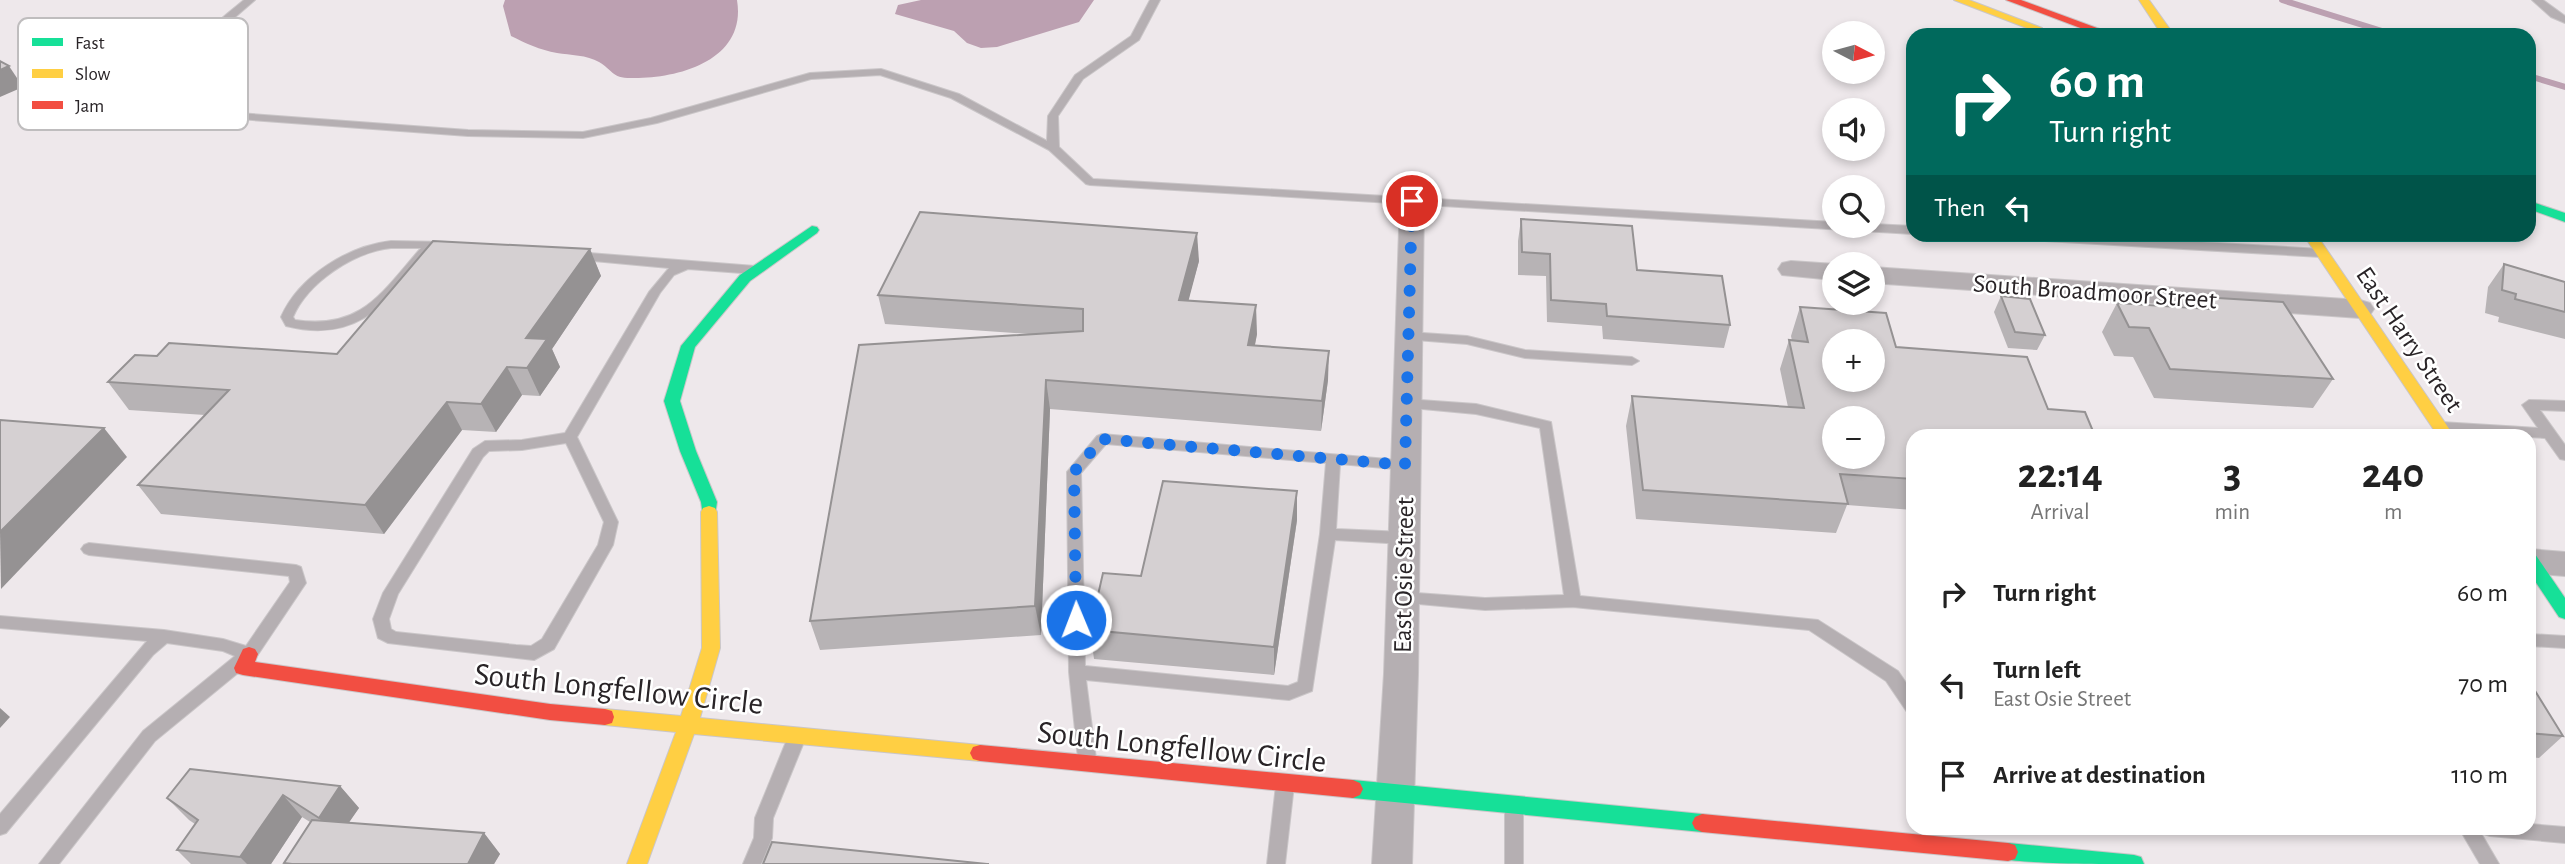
<!DOCTYPE html>
<meta charset="utf-8">
<style>
:root{--surface:#fff;--page:#f2f2f2;--text:#222;--muted:#767676}
body{margin:0;font-family:"Alegreya Sans",sans-serif;background:var(--page);color:var(--text);height:100vh;display:flex;flex-direction:column;font-size:26px;white-space:nowrap}
*{box-sizing:border-box;margin:0}
p{font-size:23px;color:var(--muted)}
.icon{flex:none;width:38px;height:38px;fill:none;stroke:currentColor;stroke-width:2;stroke-linecap:round;stroke-linejoin:round}
.map{position:relative;flex:1;overflow:hidden}
.sheet{position:absolute;left:1906px;top:429px;width:630px;height:406px;display:flex;flex-direction:column;background:var(--surface);border-radius:21px;box-shadow:0 4px 10px #0003}
.sheet>*{flex:none}
.banner{position:absolute;left:1906px;top:28px;width:630px;height:214px;border-radius:21px;box-shadow:0 4px 10px #0003;background:#00695c;color:#fff;overflow:hidden}
.needle{width:46px;rotate:96deg}
.fabs{position:absolute;left:1822px;top:21px;display:grid;gap:14px}
.fabs a{display:grid;place-items:center;width:63px;height:63px;border-radius:50%;background:var(--surface);box-shadow:0 4px 10px #0003;font-size:35px}
.pin{position:absolute;display:grid;place-items:center;width:60px;height:60px;color:#fff;margin:-30px;border:4px solid #fff;border-radius:50%;box-shadow:0 2px 7px #0007}
.me{position:absolute;width:77px;margin:-38px;rotate:359deg;stroke-linejoin:round;filter:drop-shadow(0 0 5px #0008)}
.turn{display:flex;align-items:center;gap:24px;height:147px;padding:0 28px;font-size:32px}
.turn .icon{width:91px;height:91px;stroke-width:2.5}
.turn b{display:block;font-size:49px;line-height:60px}
.then{display:flex;align-items:center;height:66px;padding:0 28px;background:#0003;gap:14px;font-size:26px}
.eta{display:flex;justify-content:space-evenly;align-items:center;height:119px;text-align:center}
.eta b{font-size:42px;font-weight:700;line-height:49px}
ul{padding:0;list-style:none}
li{display:flex;align-items:center;gap:21px;height:91px;padding:0 28px}
li div{flex:1}
li b{display:block;font-size:26px}
li em{font-style:normal}
.map>svg:first-child{display:block}
</style>
<div class="map">
<svg width="2565" height="864" viewBox="0 0 2565 864">
<rect width="100%" height="100%" fill="#eee8eb"/>
<!-- water -->
<g fill="#bca0b1">
<path d="M505,0h232c10,60 -58,79 -106,78 -20,0 -18,-8 -32,-16 -12,-7 -29,-7 -42,-9 -17,-3 -32,-10 -46,-17l-8,-30z"/>
<path d="M921,0h173l-15,22 -82,25 -16,1 -14,-5 -13,-12 -59,-17 3,-9z"/>
</g>
<g fill="none" stroke-linecap="round" stroke-linejoin="round">
<!-- stream -->
<g stroke="#bca0b1" stroke-width="6">
<path d="M2282,0l113,35"/>
<path d="M2529,76l36,11"/>
</g>
<defs>
<g id="lane">
<path d="M244,0h11l-58,50 -45,52 19,6 297,22 115,2 68,-14 159,-45 71,-4 78,25 88,47 1,-25 27,-41 56,-39 19,-36h10l-21,40 -56,39 -25,37 1,31 34,32 741,43v4l38,-2 41,2v8l-823,-49 -4,-1 -37,-34 -98,-52 -71,-23 -69,4 -154,44 -74,15 -115,-2 -297,-22 -30,-8 -1,-2c29,-40 65,-73 104,-104z"/>
<path d="M2532,0h11l22,16v7l-14,-6z"/>
<path d="M1985,234h78l258,15 6,4 -6,4 -330,-19z"/>
<path d="M391,241l56,1 6,4 -6,4 -14,-1c-44,50 -72,96 -147,77l-5,-9c18,-41 67,-71 110,-76zM391,248h30c-40,45 -59,82 -126,72l-2,-3c15,-35 61,-65 98,-69z"/>
<path d="M576,252l179,14 6,4 -6,4 -67,-5 -14,6 -14,18 -83,144 41,85 -5,23 -59,104 -20,11 -146,-17 -10,-5 -5,-19 10,-26 90,-144 12,-8 37,-1 43,-7 84,-141 20,-24 -97,-9 -2,-3zM566,443l38,79 -6,23 -56,94 -11,7 -15,-1 -120,-13 -5,-3 -2,-10 9,-25 85,-137 6,-6 33,-1z"/>
<path d="M1408,332l59,4 58,14 107,7 7,4 -7,4 -107,-7 -58,-14 -64,-5 -2,-3 2,-3z"/>
<path d="M1406,399l70,5 75,18 29,174 238,24 80,51 15,22v21l-6,-2 -21,-31 -77,-51 -236,-23 -88,3 -88,-8 -2,-4 2,-4 6,-2 82,6 79,-3 -24,-167 -64,-14 -75,-7 -2,-3z"/>
<path d="M2529,400l36,1v10l-25,-1 25,35v15l-5,-1 -15,-21 -104,-6 -7,-5 7,-5 97,6 -16,-23z"/>
<path d="M1102,434l308,27 2,4 -7,5 -65,-6 -4,65 68,3 5,2 3,4 -3,4 -5,2 -69,-4 -23,151 -23,9 -203,-20 10,79 -3,5 -6,2 -6,-2 -3,-5 -9,-87 -2,-200 30,-36zM1106,444l220,19 -6,71 -22,148 -10,4 -203,-20 -4,-193z"/>
<path d="M89,543l207,22 5,2 5,16 -51,76 -100,82 -96,123h-20l104,-133 92,-75 -12,-5 -56,-8 -14,12 -147,178 -6,2v-21l147,-173 -147,-13v-12l164,14 59,9 23,7 44,-64 -1,-6 -200,-21 -5,-2 -3,-4 3,-4z"/>
<path d="M2529,634l36,2v12l-36,-2z"/>
<path d="M797,730l6,2 3,5 -33,81 -1,20 -11,26h-18l11,-26 1,-20 33,-81 3,-5z"/>
<path d="M1285,777l6,3 3,5 -9,79h-18l9,-79 3,-5z"/>
<path d="M1514,801l6,2 3,6v55h-18v-55l3,-6z"/>
<path d="M2529,824l36,3v16l-75,-7 -6,-2 -3,-6h48z"/>
<path d="M2459,828h19l21,36h-19z"/>
</g>
<g id="street">
<path d="M1412,194l9,2 3,5 -6,473 -6,190h-40l12,-190 16,-473 3,-5z"/>
<path d="M1791,261l44,3 -1,16 -52,-5 -4,-6 4,-6z"/>
<path d="M1872,267l488,33 10,3 4,6 -4,6 -10,3 -488,-35z"/>
<path d="M2529,549l36,3v24l-36,-3z"/>
</g>
<g id="fast">
<path d="M2529,201l36,12v9l-36,-13z"/>
<path d="M812,226l5,1 2,3 -2,3 -67,48 -55,66 -15,54 16,50 21,51 -2,14h-12l-2,-14 -21,-51 -16,-50 17,-55 59,-71z"/>
<path d="M2529,553l6,1 30,44v21l-6,-2 -30,-45z"/>
<path d="M1353,780l349,34 7,3 3,6 -3,6 -7,3 -349,-34 -7,-3 -3,-6 3,-6z"/>
<path d="M2008,843l126,12 7,2 3,7c-36,0 -112,0 -143,-5l-3,-7 3,-7z"/>
</g>
<g id="slow">
<path d="M1954,0h15l73,28 -10,2z"/>
<path d="M2139,0h10l25,35h-12z"/>
<path d="M2303,234h13l138,202h-16z"/>
<path d="M709,506l6,2 2,4 3,136 -20,70 280,27 7,2 3,6 -3,6 -7,2 -286,-27 -47,130h-20l49,-132 -71,-7 -7,-2 -2,-6 2,-6 7,-2 76,7 21,-68 -1,-136 2,-4z"/>
</g>
<g id="jam">
<path d="M2006,0h15l95,35h-17z"/>
<path d="M249,647l6,2 3,5 -3,8 295,42 55,5 7,2 2,6 -2,6 -7,2 -55,-5 -307,-45 -7,-2 -2,-5 9,-19z"/>
<path d="M980,745l373,35 7,3 3,6 -3,6 -7,3 -373,-37 -7,-2 -3,-6 3,-6z"/>
<path d="M1702,814l306,29 7,2 3,7 -3,7 -7,2 -306,-29 -7,-3 -3,-6 3,-6z"/>
</g>
</defs>
<!-- lane casing -->
<use href="#lane" stroke="#cac6c8" stroke-width="2"/>
<!-- street casing -->
<use href="#street" stroke="#cac6c8" stroke-width="2"/>
<!-- fast casing -->
<use href="#fast" stroke="#cac6c8" stroke-width="2"/>
<!-- slow casing -->
<use href="#slow" stroke="#cac6c8" stroke-width="2"/>
<!-- jam casing -->
<use href="#jam" stroke="#cac6c8" stroke-width="2"/>
<!-- lane -->
<use href="#lane" fill="#b5afb2" fill-rule="evenodd"/>
<!-- street -->
<use href="#street" fill="#b5afb2" fill-rule="evenodd"/>
<!-- fast -->
<use href="#fast" fill="#16e098" fill-rule="evenodd"/>
<!-- slow -->
<use href="#slow" fill="#ffcf43" fill-rule="evenodd"/>
<!-- jam -->
<use href="#jam" fill="#f24e42" fill-rule="evenodd"/>
</g>
<!-- wall -->
<g fill="#b7b3b5">
<path d="M1521,219l116,51 93,55 -6,23 -121,-9 -1,-13 -55,-4 -1,-46 -28,-1v-34z"/>
<path d="M590,249l11,27 -49,73 8,18 -20,29 -18,-1 -26,37 -34,-2 -78,104 -223,-20 -23,-29 67,-70 -76,-5 -21,-28 49,-26 180,-2z"/>
<path d="M1199,261l-11,39 69,34 -2,11 73,35 -7,51 -271,-22 -9,226 -221,15 -10,-29 219,-287 -144,-10 -7,-29z"/>
<path d="M2504,264l61,18v57l-67,-17 1,-5 -14,-4 3,-26z"/>
<path d="M2001,296l44,39 -8,15 -29,-2 -14,-36z"/>
<path d="M2201,297l132,82 -20,29 -159,-10 -21,-41 -19,-1 -12,-24 15,-29 78,5z"/>
<path d="M1800,307l113,129v74l-66,-5 -11,28 -200,-14 -10,-93 6,-30 156,11 -8,-38 9,-29 3,1 -1,-5z"/>
<path d="M1297,520l-23,155 -180,-16 -4,-29 51,-54z"/>
<path d="M2529,681l34,55 -24,22 -10,-1z"/>
<path d="M340,786l19,22 -11,15 136,10 16,21 -6,10h-209l-1,-1 26,-41 -8,-5 -31,47h-80l-14,-14 18,-26 -6,-4 -22,-22z"/>
</g>
<!-- shaded-wall -->
<g fill="#959293">
<path d="M9,66l14,21 -23,10v-27z"/>
<path d="M1197,233l2,28 -18,68 -2,-29z"/>
<path d="M590,249l11,27 -49,73 8,18 -20,29 -13,-28 -1,-30z"/>
<path d="M1256,305l1,29 -8,40 -1,-29z"/>
<path d="M1329,351l-1,29 -7,51 1,-30z"/>
<path d="M507,367l15,28 -26,37 -15,-28z"/>
<path d="M1046,380l4,29 -9,226 -6,-29z"/>
<path d="M447,402l15,28 -78,104 -19,-29z"/>
<path d="M104,428l23,29 -126,132 -1,-57z"/>
<path d="M1297,491v29l-23,155v-28z"/>
<path d="M0,708l10,9 -10,11z"/>
<path d="M340,786l19,22 -22,32 -18,-22z"/>
<path d="M283,795l19,22 -31,47h-24l-7,-7z"/>
<path d="M484,833l16,21 -6,10h-26z"/>
</g>
<!-- building -->
<g fill="#d5d0d2" stroke="#959293" stroke-width="2" fill-rule="evenodd">
<path d="M0,61l9,5 -9,4z"/>
<path d="M920,212l277,21 -18,67 77,5 -8,40 81,6 -7,50 -276,-21 -11,226 -225,15 49,-276 224,-14v-22l-205,-14z"/>
<path d="M1521,219l111,7 5,44 85,6 8,49 -123,-9 -1,-12 -55,-4 -1,-46 -28,-2z"/>
<path d="M433,241l157,8 -64,89 21,1 -20,29 -20,-1 -26,37 -34,-2 -82,103 -227,-20 91,-95 -121,-8 27,-27 22,1 12,-13 168,11z"/>
<path d="M2504,264l61,18v30l-50,-13 1,-5 -14,-4z"/>
<path d="M2001,296l29,3 15,36 -30,-3z"/>
<path d="M2201,297l82,5 50,77 -163,-10 -21,-41 -20,-1 -12,-24 91,6z"/>
<path d="M1800,307l86,6 10,34 131,10 21,52 37,3 10,24h-182v43l-73,-5 8,30 -205,-14 -11,-94 172,12 -15,-68 19,2zM1834,341h38v39h-38zM1834,418h38v39h-38z"/>
<path d="M0,420l104,8 -104,104z"/>
<path d="M1163,481l134,10 -23,156 -184,-17 13,-57 38,3z"/>
<path d="M2529,681l34,55 -34,-3z"/>
<path d="M190,769l150,17 -21,32 -36,-23 -43,62 -63,-7 21,-30 -31,-22z"/>
<path d="M312,820l172,13 -16,31h-176l-8,-1z"/>
<path d="M772,842l215,22h2h-226z"/>
</g>
<g fill="none" stroke-linecap="round" stroke-linejoin="round">
<!-- route -->
<path stroke="#1a73e8" stroke-width="12" stroke-dasharray="0 21.6" d="M1076,620l-2,-148 28,-33 303,26 7,-264"/>
</g>
<g text-anchor="middle" stroke-width="5" stroke-linejoin="round" paint-order="stroke">
<!-- street labels -->
<g font-size="26" fill="#292427" stroke="#fff">
<text transform="translate(2095 291) rotate(4)" y="9">South Broadmoor Street</text>
<text transform="translate(2410 339) rotate(56)" y="9">East Harry Street</text>
<text transform="translate(1403 575) rotate(-89)" y="9">East Osie Street</text>
</g>
<!-- near-street labels -->
<g font-size="32" fill="#292427" stroke="#fff">
<text transform="translate(619 688) rotate(6)" y="11">South Longfellow Circle</text>
<text transform="translate(1182 746) rotate(6)" y="11">South Longfellow Circle</text>
</g>
</g>
<!-- legend -->
<rect x="18" y="18" width="230" height="112" rx="10" fill="#fff" stroke="#bfbdbe" stroke-width="2"/>
<rect x="32" y="38" width="31" height="8" fill="#16e098"/>
<rect x="32" y="69" width="31" height="9" fill="#ffcf43"/>
<rect x="32" y="101" width="31" height="8" fill="#f24e42"/>
<g font-size="19" fill="#292427">
<text x="75" y="49">Fast</text>
<text x="75" y="80">Slow</text>
<text x="75" y="112">Jam</text>
</g>
</svg>
<div class="fabs">
<a><svg class="needle" viewBox="-14 -14 28 28"><path d="M0-13l5 13h-10z" fill="#e53935"/><path d="M0 13l5-13h-10z" fill="#767676"/></svg></a>
<a><svg class="icon" aria-label="sound" viewBox="0 0 24 24"><path d="M4 9h4l5-4v14l-5-4H4zM17 9q2 3 0 6"/></svg></a>
<a><svg class="icon" aria-label="search" viewBox="0 0 24 24"><circle cx="10" cy="10" r="6"/><path d="M15 15l6 6"/></svg></a>
<a><svg class="icon" aria-label="layers" viewBox="0 0 24 24"><path d="M12 4l9 5-9 5-9-5zM3 14l9 5 9-5"/></svg></a>
<a>+</a>
<a>−</a>
</div>
<div class="pin" style="left:1412px;top:201px;background:#d93025"><svg class="icon" aria-label="arrive" viewBox="0 0 24 24"><path d="M6 21V4h12l-3 4 3 4H6"/></svg></div>
<svg class="me" style="left:1076px;top:620px" viewBox="-20 -20 40 40"><circle r="17" fill="#1a73e8" stroke="#fff" stroke-width="3"/><path d="M0-11L8 9 0 5-8 9z" fill="#fff"/></svg>
<div class="banner">
<div class="turn"><svg class="icon" aria-label="right" viewBox="0 0 24 24"><path d="M7 20v-9h11M14 6l5 5-5 5"/></svg><div><b>60 m</b>Turn right</div></div>
<div class="then">Then<svg class="icon" aria-label="left" viewBox="0 0 24 24"><path d="M17 20v-9H6M10 6l-5 5 5 5"/></svg></div>
</div>
<section class="sheet">
<div class="eta">
<div><b>22:14</b><p>Arrival</p></div>
<div><b>3</b><p>min</p></div>
<div><b>240</b><p>m</p></div>
</div>
<ul>
<li><svg class="icon" aria-label="right" viewBox="0 0 24 24"><path d="M7 20v-9h11M14 6l5 5-5 5"/></svg><div><b>Turn right</b></div><em>60 m</em></li>
<li><svg class="icon" aria-label="left" viewBox="0 0 24 24"><path d="M17 20v-9H6M10 6l-5 5 5 5"/></svg><div><b>Turn left</b><p>East Osie Street</p></div><em>70 m</em></li>
<li><svg class="icon" aria-label="arrive" viewBox="0 0 24 24"><path d="M6 21V4h12l-3 4 3 4H6"/></svg><div><b>Arrive at destination</b></div><em>110 m</em></li>
</ul>
</section>
</div>
